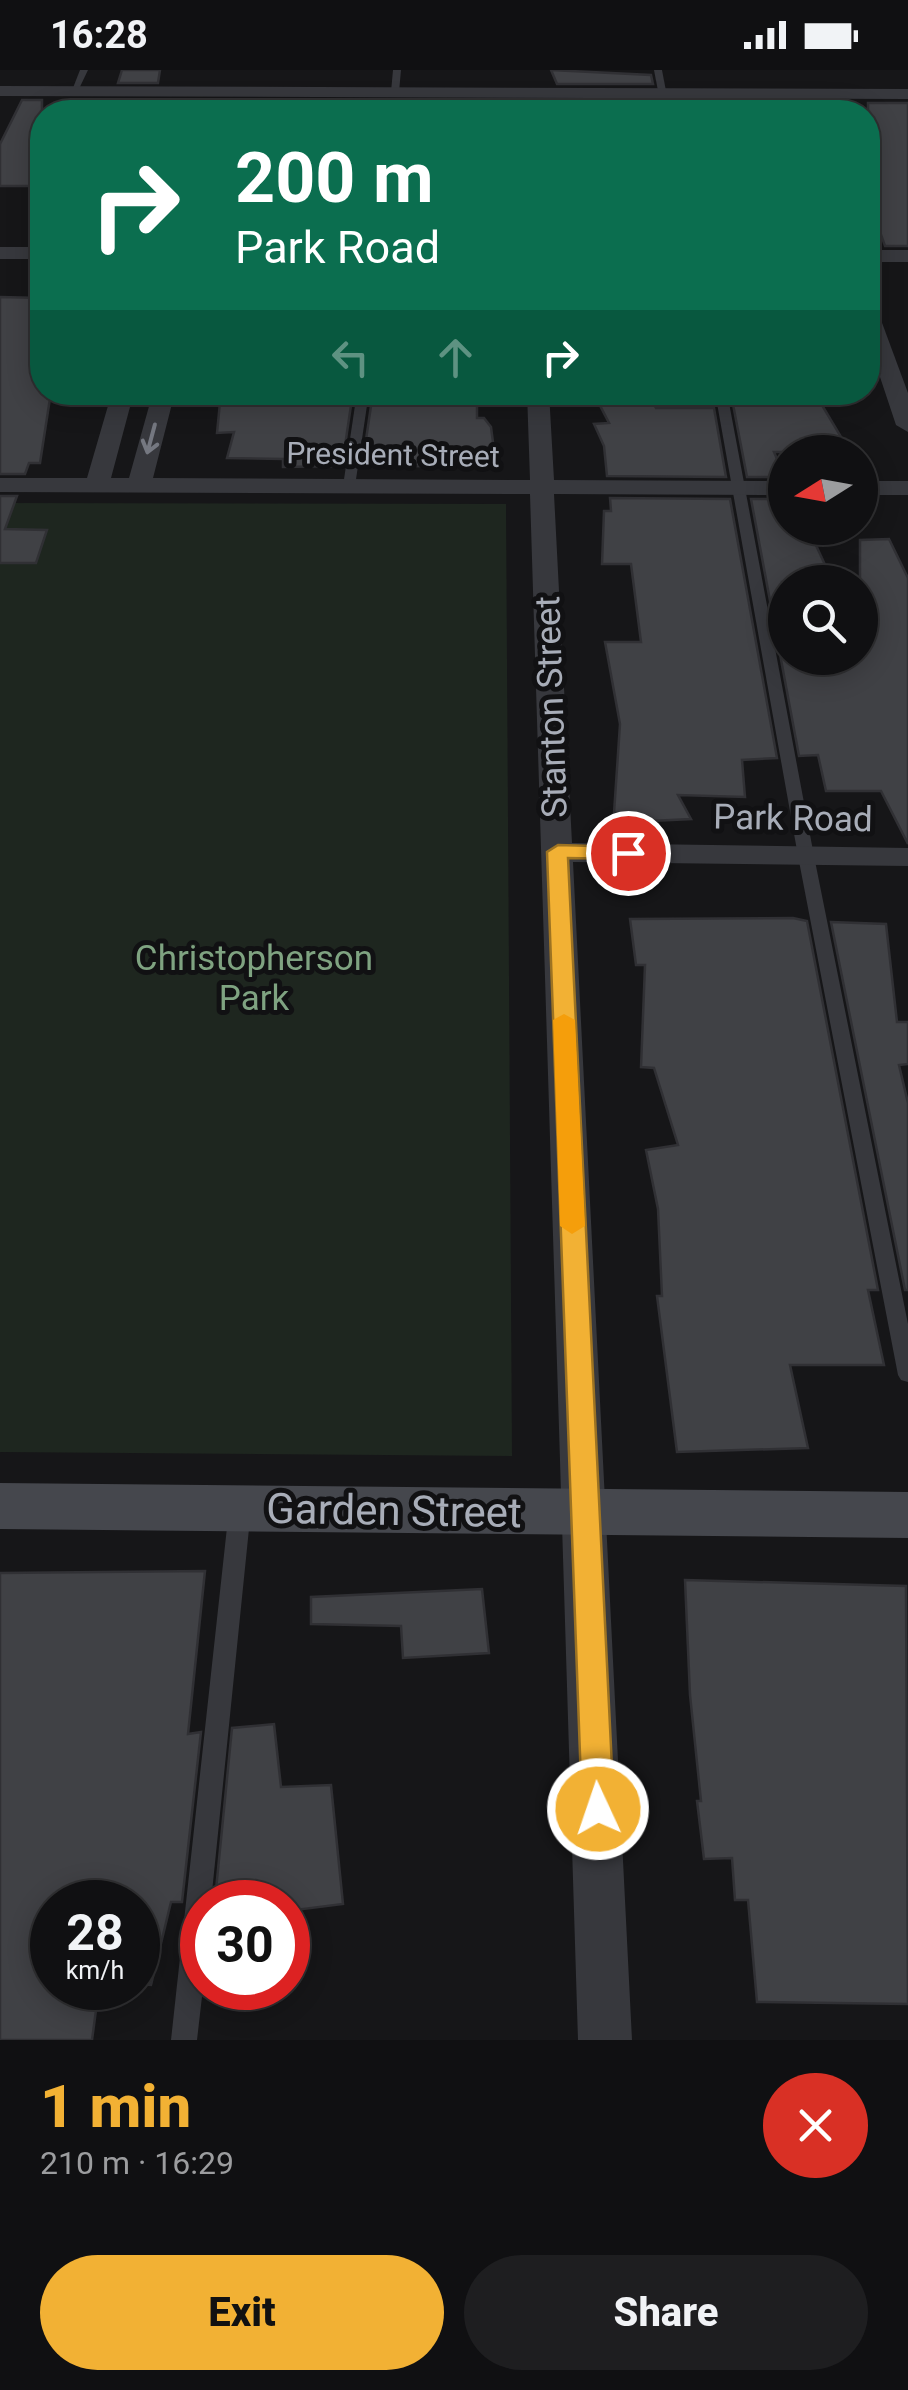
<!DOCTYPE html>
<meta charset="utf-8">
<style>
:root{--surface:#101012;--page:#1e1e20;--text:#f1f3f6;--muted:#9c9d9f;--line:#303032;--accent:#f2b134}
body{margin:0;font-family:Roboto,sans-serif;background:var(--page);color:var(--text);height:100vh;display:flex;flex-direction:column;font-size:38px;white-space:nowrap}
*{box-sizing:border-box;margin:0}
p{font-size:32px;color:var(--muted)}
.icon{flex:none;width:55px;height:55px;fill:none;stroke:currentColor;stroke-width:2;stroke-linecap:round;stroke-linejoin:round}
.map{position:relative;height:1970px;overflow:hidden}
.drawer{display:flex;flex-direction:column;background:var(--surface);flex:1}
.drawer>*{flex:none}
.guide{position:absolute;left:30px;top:30px;width:850px;height:305px;border-radius:40px;box-shadow:0 5px 25px #0003,0 0 0 2px var(--line);background:#0b6e4f;color:#fff;overflow:hidden}
.needle{width:65px;rotate:259deg}
.controls{position:absolute;left:768px;top:365px;display:grid;gap:20px}
.controls a{display:grid;place-items:center;width:110px;height:110px;border-radius:50%;background:var(--surface);box-shadow:0 5px 25px #0003,0 0 0 2px var(--line);font-size:50px}
.speed{position:absolute;left:30px;top:1810px;display:flex;gap:20px;font-size:50px;font-weight:700;text-align:center}
.speed>*{display:grid;place-content:center;width:130px;height:130px;border-radius:50%;background:var(--surface);box-shadow:0 5px 25px #0003,0 0 0 2px var(--line);line-height:1}
.speed small{font-size:25px;font-weight:400}
.speed .limit{border:15px solid #d22;background:#fff;color:#111}
.pin{position:absolute;display:grid;place-items:center;width:85px;height:85px;color:#fff;margin:-42px;border:5px solid #fff;border-radius:50%;box-shadow:0 2px 10px #0007}
.me{position:absolute;width:110px;margin:-55px;rotate:357deg;stroke-linejoin:round;filter:drop-shadow(0 0 8px #0008)}
.turn{display:flex;align-items:center;gap:35px;height:210px;padding:0 40px;font-size:45px}
.turn .icon{width:130px;height:130px;stroke-width:2.5}
.turn b{display:block;font-size:70px;line-height:85px}
.lanes{display:flex;align-items:center;height:95px;padding:0 40px;background:#0003;justify-content:center;gap:50px;direction:ltr}
.lanes .off{opacity:.35}
.round{display:grid;place-items:center;flex:none;width:105px;height:105px;border-radius:52px;background:var(--page)}
.overview{display:flex;align-items:center;justify-content:space-between;height:170px;padding:0 40px}
h1{font-size:60px;font-weight:800;line-height:75px;color:var(--accent)}
.button{display:flex;gap:20px;margin-top:auto;padding:20px 40px}
.button a{flex:1;height:115px;border-radius:60px;background:var(--accent);color:#111;font-size:40px;font-weight:800;line-height:115px;text-align:center}
.button a+a{background:var(--page);color:var(--text)}
.status{display:flex;justify-content:space-between;align-items:center;height:70px;padding:0 50px;background:var(--surface);direction:ltr}
.status svg{height:28px;fill:currentColor}
.map>svg:first-child{display:block}
</style>
<div class="status"><b>16:28</b><svg viewBox="0 0 49 12"><path d="M0 12V9h3v3zM5 12V6h3v6zM10 12V3h3v9zM15 12V0h3v12zM26 1h20v11H26zM47 4h2v5h-2z"/></svg></div>
<div class="map">
<svg width="908" height="1970" viewBox="0 0 908 1970">
<rect width="100%" height="100%" fill="#161618"/>
<!-- green -->
<path fill="#1e261f" d="M0,433l506,1 6,952 -512,-4z"/>
<!-- building -->
<g fill="#404145" stroke="#303034" stroke-width="2.5">
<path d="M122,0h38l-2,13h-40z"/>
<path d="M551,0l100,5 2,9h-96z"/>
<path d="M22,30h20v86h-42v-42z"/>
<path d="M113,30h43l-1,12h-45z"/>
<path d="M356,31h43l-1,11h-44z"/>
<path d="M565,32h91l2,10h-89z"/>
<path d="M868,33h40v143h-23l-5,-14h-12z"/>
<path d="M0,227l42,1v94h9l-11,71h-11l-4,11h-25z"/>
<path d="M221,322h132l-11,74 -59,1v-8l-56,-1 7,-26 -17,1z"/>
<path d="M373,322h89l-1,10h16v16h7l7,9 5,38 -134,2z"/>
<path d="M593,322h54l9,16h58l12,69 -119,-1 -3,-30 -10,-22 15,-1z"/>
<path d="M731,324l85,1 34,57h-76l11,25h-38z"/>
<path d="M0,426h17l-12,33 42,1 -11,33h-36z"/>
<path d="M610,428l120,1 47,259 -35,2 3,37 -67,-2 13,24 -61,3 -1,-9h-15l6,-89 -15,-82h36l-10,-78h-29l2,-53h7z"/>
<path d="M751,429h34v29h23l25,54h-51l3,76h75v-118l29,-1 19,39v266l-27,-53h-55l-8,-36 -19,1z"/>
<path d="M793,848l14,3 71,369h-10l16,75h-94l18,83 -131,4 -20,-156h5l-4,-87 -12,-59 32,-5 -24,-77 -13,-1 4,-102h-9l-6,-46z"/>
<path d="M831,852l55,2 11,98h11v42l-9,1 9,38v187h-3z"/>
<path d="M205,1501l-17,163 13,-2 -19,170h-11l-20,83 -13,-1v-82h-86v86h47l-7,52h-92v-467z"/>
<path d="M685,1510l221,6 2,418 -151,-2 -9,-102h-13l-3,-42 -28,1 -7,-58h4l-11,-106z"/>
<path d="M482,1519l7,64 -86,5 -2,-32 -90,-2v-27z"/>
<path d="M274,1654l7,63 50,-2 12,119 -55,7 -6,-16 -67,5 17,-172z"/>
</g>
<g fill="none" stroke-linecap="round" stroke-linejoin="round">
<!-- lane -->
<g fill="#37383d" fill-rule="evenodd">
<path d="M80,0h8l-11,23h-6z"/>
<path d="M393,0h8l-2,22 -4,3 -4,-3z"/>
<path d="M654,0h8l8,42h-8z"/>
<path d="M357,322h12l-14,94 -6,4 -6,-4z"/>
<path d="M715,322h12l87,464 94,468v58l-7,-2 -3,-5 -100,-519z"/>
<path d="M240,1431l8,2 3,6 -40,393h-9l1,86 -6,52h-26l58,-531 3,-6z"/>
</g>
<!-- street -->
<g fill="#37383d" fill-rule="evenodd">
<path d="M0,16l908,3v10l-908,-3z"/>
<rect x="0" y="177" width="42" height="12"/>
<rect x="868" y="180" width="40" height="12"/>
<path d="M868,236l10,6 30,81v39l-12,-7 -28,-84z"/>
<path d="M112,322h22l-23,86h18l24,-86h22l-22,86 377,2 -3,-88h22l5,88 231,1v14l-231,-1 18,349 336,5v18l-335,-4 59,1178h-54l-48,-1546 -530,-2v-14h87z"/>
<rect x="860" y="411" width="48" height="14"/>
</g>
<!-- secondary -->
<path fill="#45474d" fill-rule="evenodd" d="M0,1413l908,9v46l-908,-9z"/>
</g>
<!-- one-way arrows -->
<defs><path id="oneway-shaft" d="M-6 0H5M1.5-3L5.5 0L1.5 3" fill="none" stroke-width="1.6" stroke-linecap="round" stroke-linejoin="round" transform="scale(2.5)"/></defs>
<use stroke="#757881" href="#oneway-shaft" transform="translate(151 369) rotate(105)"/>
<!-- route -->
<path fill="#f2b134" stroke="#9d7322" stroke-width="2.5" d="M558,775l70,2 11,6 -11,6 -60,-1 46,951 -5,9 -11,4 -12,-4 -4,-9 -35,-957z"/>
<!-- slow -->
<path fill="#f59e0b" d="M564,944l11,6 10,206 -13,8 -12,-8 -7,-206z"/>
<g text-anchor="middle" stroke-width="10" stroke-linejoin="round" paint-order="stroke">
<!-- far-street labels -->
<g font-size="30" fill="#a8adb8" stroke="#111113">
<text transform="translate(393 385) rotate(1)" y="10">President Street</text>
</g>
<!-- street labels -->
<g font-size="35" fill="#a8adb8" stroke="#111113">
<text transform="translate(551 637) rotate(-92)" y="12">Stanton Street</text>
<text transform="translate(793 748) rotate(1)" y="12">Park Road</text>
</g>
<!-- park labels -->
<g font-size="35" fill="#7fa381" stroke="#111113">
<text x="254" y="900">Christopherson<tspan x="254" dy="40">Park</tspan></text>
</g>
<!-- near-street labels -->
<g font-size="42" fill="#a8adb8" stroke="#111113">
<text transform="translate(394 1440) rotate(1)" y="15">Garden Street</text>
</g>
</g>
</svg>
<div class="controls">
<a><svg class="needle" viewBox="-14 -14 28 28"><path d="M0-13l5 13h-10z" fill="#e53935"/><path d="M0 13l5-13h-10z" fill="#9c9d9f"/></svg></a>
<a><svg class="icon" aria-label="search" viewBox="0 0 24 24"><circle cx="10" cy="10" r="6"/><path d="M15 15l6 6"/></svg></a>
</div>
<div class="speed"><div>28<small>km/h</small></div><div class="limit">30</div></div>
<div class="pin" style="left:628px;top:783px;background:#d93025"><svg class="icon" aria-label="arrive" viewBox="0 0 24 24"><path d="M6 21V4h12l-3 4 3 4H6"/></svg></div>
<svg class="me" style="left:598px;top:1739px" viewBox="-20 -20 40 40"><circle r="17" fill="#f2b134" stroke="#fff" stroke-width="3"/><path d="M0-11L8 9 0 5-8 9z" fill="#fff"/></svg>
<div class="guide">
<div class="turn"><svg class="icon" aria-label="right" viewBox="0 0 24 24"><path d="M7 20v-9h11M14 6l5 5-5 5"/></svg><div><b>200 m</b>Park Road</div></div>
<div class="lanes"><svg class="icon off" aria-label="left" viewBox="0 0 24 24"><path d="M17 20v-9H6M10 6l-5 5 5 5"/></svg><svg class="icon off" aria-label="ahead" viewBox="0 0 24 24"><path d="M12 20V5M6 11l6-6 6 6"/></svg><svg class="icon" aria-label="right" viewBox="0 0 24 24"><path d="M7 20v-9h11M14 6l5 5-5 5"/></svg></div>
</div>
</div>
<section class="drawer">
<div class="overview"><div><h1>1 min</h1><p>210 m · 16:29</p></div><a class="round" style="background:#d93025;color:#fff"><svg class="icon" aria-label="close" viewBox="0 0 24 24"><path d="M6 6l12 12M18 6L6 18"/></svg></a></div>
<div class="button"><a>Exit</a><a>Share</a></div>
</section>
